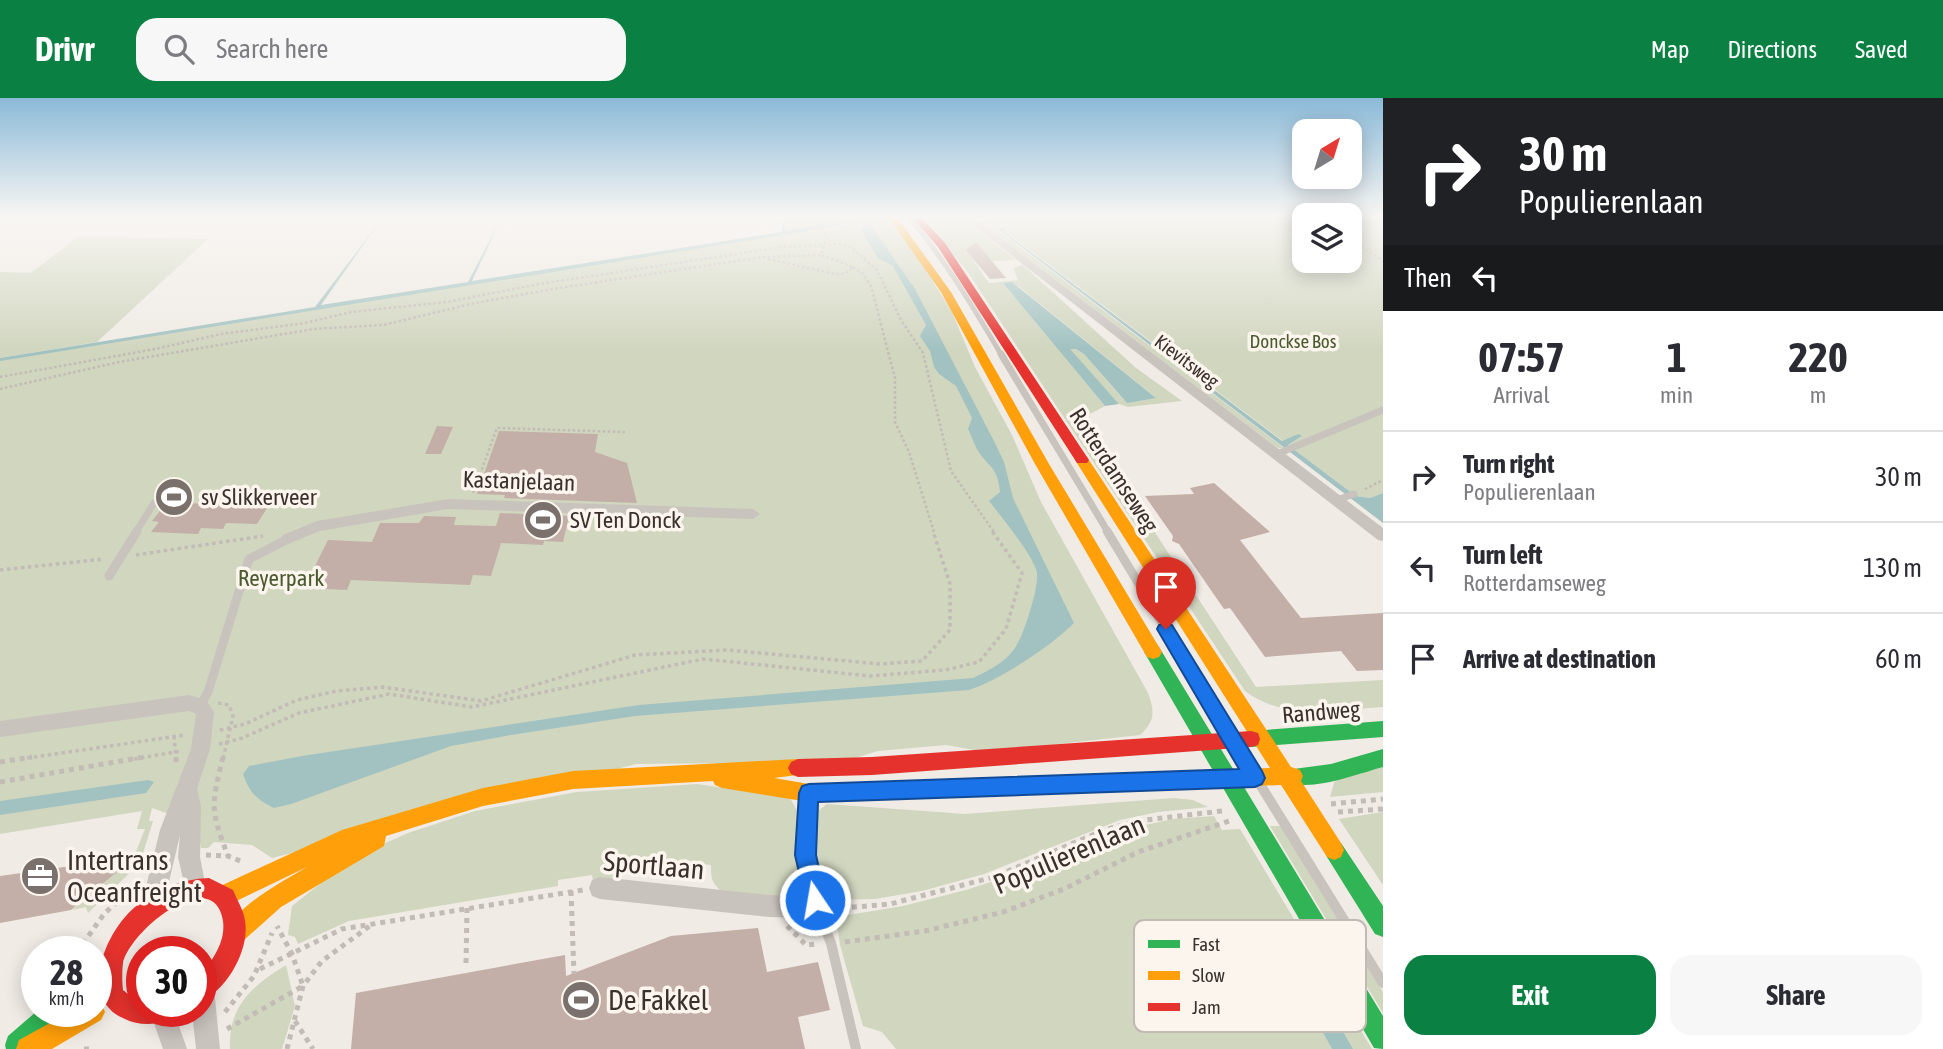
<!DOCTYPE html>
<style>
:root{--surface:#fff;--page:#f7f7f7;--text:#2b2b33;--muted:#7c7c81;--line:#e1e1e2;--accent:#0b8043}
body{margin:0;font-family:"Asap Condensed",sans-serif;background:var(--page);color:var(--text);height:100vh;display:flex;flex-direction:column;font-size:26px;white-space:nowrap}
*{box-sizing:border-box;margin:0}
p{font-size:23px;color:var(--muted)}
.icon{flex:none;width:38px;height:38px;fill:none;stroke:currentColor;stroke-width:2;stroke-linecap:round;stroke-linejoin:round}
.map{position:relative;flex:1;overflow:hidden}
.panel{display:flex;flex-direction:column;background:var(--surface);width:560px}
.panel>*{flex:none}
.guide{background:#202124;color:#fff;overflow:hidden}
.needle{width:46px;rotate:38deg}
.buttons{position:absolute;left:1292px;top:21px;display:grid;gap:14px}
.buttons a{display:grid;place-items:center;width:70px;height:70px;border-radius:14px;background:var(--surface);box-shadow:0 4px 18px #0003;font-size:35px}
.speed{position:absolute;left:21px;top:838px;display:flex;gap:14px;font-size:35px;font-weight:700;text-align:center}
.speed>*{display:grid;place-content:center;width:91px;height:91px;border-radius:50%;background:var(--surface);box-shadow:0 4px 18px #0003;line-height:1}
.speed small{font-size:18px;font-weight:400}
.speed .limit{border:10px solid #d22;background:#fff;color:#111}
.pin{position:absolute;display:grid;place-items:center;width:60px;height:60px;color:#fff;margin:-72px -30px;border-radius:50% 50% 50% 0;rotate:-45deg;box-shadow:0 0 7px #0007}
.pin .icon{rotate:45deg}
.me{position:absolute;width:77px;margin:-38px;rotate:348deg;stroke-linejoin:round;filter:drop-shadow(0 0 5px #0008)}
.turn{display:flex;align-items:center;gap:24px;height:147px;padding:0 21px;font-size:32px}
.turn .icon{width:91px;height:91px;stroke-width:2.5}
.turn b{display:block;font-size:49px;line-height:60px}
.then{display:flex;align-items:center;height:66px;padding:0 21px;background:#0003;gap:14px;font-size:26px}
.eta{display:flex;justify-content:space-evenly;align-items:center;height:119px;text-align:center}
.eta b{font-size:42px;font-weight:700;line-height:49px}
.primary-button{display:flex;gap:14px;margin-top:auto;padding:14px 21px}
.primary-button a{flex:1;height:80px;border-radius:21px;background:var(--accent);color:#fff;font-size:28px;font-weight:700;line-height:80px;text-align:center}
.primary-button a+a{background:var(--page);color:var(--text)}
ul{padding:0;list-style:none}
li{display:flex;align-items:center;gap:21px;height:91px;padding:0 21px;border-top:2px solid var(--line)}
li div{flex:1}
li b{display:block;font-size:26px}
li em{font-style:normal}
header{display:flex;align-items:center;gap:42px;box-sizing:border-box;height:98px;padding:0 35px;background:var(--accent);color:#fff}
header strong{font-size:33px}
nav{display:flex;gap:38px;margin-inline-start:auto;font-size:24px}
.search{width:490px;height:63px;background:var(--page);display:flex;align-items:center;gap:18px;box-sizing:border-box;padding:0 24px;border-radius:21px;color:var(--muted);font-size:26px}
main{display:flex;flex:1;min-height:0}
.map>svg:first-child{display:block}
</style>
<header>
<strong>Drivr</strong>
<div class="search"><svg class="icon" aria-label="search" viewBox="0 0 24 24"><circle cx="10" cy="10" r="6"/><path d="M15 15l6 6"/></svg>Search here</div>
<nav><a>Map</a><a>Directions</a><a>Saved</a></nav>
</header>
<main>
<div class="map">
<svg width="1383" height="951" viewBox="0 0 1383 951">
<rect width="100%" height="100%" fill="#f0ebe5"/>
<!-- green -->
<g fill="#d1d6bf">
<path d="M784,119h102l29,36 37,59 23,55 37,68 29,67 107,191c7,19 7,28 -8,42l-154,17 -40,-7 -68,6 -36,11 -206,2 -364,94 -20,-13 -38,-3 -6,6h-7l-4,-24 -45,-16 -3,13h4l-13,42 -52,50 -2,-6 -14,3 62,-53 11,-28h-8l5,-18 -142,23v-474l793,-130 -8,1z"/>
<path d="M921,119h39l56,43 -42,2 15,21 29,-3 -5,-12 10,-3 113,103 46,33 -54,6 -9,-3 -50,-55h7l8,5 40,46 31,-3 -137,-111 -6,-4 -9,1 102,123 -17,9 -4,9 172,263 127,-7v27c-46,3 -99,14 -138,-16l-278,-420z"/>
<path d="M1015,119h11l-27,10v4l285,217h-6l-291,-220z"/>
<path d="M1031,119h273v44h45v-44h34v276l-13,5 -14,-2 -68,-51 13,-8 -3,-3 -15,7 -281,-212z"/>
<path d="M78,139l130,2 -111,103 -97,16v-86l31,1z"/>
<path d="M1383,665v29l-53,5 5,-17z"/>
<path d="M697,686l93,14 9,16 -3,49 4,22 -2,6 -9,7 -69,-8c-9,-8 -9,-14 -9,-25l-35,-4 -2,5 -52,-5 -2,16 -3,2 -24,1 -1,-5 -34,5v6l-209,35 -51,23 -3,-7 -7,-2 4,-29 62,-49 54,-24 67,-22 102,-19z"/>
<path d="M1174,700l19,2 15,7 -50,5 -38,8 -136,54 -62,17 -47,8 -51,1 -11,-59 5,-30 9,-7 138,10z"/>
<path d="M1383,714v73l-44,-66z"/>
<path d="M1214,718l8,14 18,-1 132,220h-19l-51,-90 -18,2 48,88h-436l-14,-17 -19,-6 -23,-81 -4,-28 67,-11 63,-16 40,-13 121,-48 46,-10z"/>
<path d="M1270,728h11l102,166v21z"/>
<path d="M286,867l9,41 -13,43h-52c-2,-43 22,-63 56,-84z"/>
</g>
<!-- water -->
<g fill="#a1c2c1">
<path d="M383,119l-62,88 147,-23 34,-65 -30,64 310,-49v-15l4,14 79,-14 50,72 80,154 9,19 9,36 61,125c-24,24 -73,56 -105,67l-334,26 -124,19 -60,11 -160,58 -17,4c-17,-8 -25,-16 -31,-34l6,-8 53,-10 337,-51 334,-27c38,-18 45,-27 57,-67 3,-10 8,-27 7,-38 -2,-15 -37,-58 -48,-72l11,-9c-2,-22 -8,-23 -20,-38 -5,-7 -8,-17 -12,-25l4,-11 -16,-32 -17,-12 -5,-7 -4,-16 -10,-15 6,-11 -33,-59 -15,-8 -17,-28 4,-4 -2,-4 -863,139v-3l315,-51z"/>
<path d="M1026,119h5l-25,9 -3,5 279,210 16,-7 4,2 -14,9 68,51 14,2 13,-5v30l-385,-294z"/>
<path d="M1012,184l144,116 -29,5 -43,-49 -8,-5h-6l49,55 -14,2 -102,-123z"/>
<path d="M148,682l6,2 -8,11 -146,22v-14z"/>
<path d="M1285,857l17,4 51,90h-21l-49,-88z"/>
</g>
<!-- building -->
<g fill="#c3afa7">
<path d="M976,144l30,36 -16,1 -24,-29z"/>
<path d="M437,328l16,1 -12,27h-16z"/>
<path d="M499,333l99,3 -3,18 32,11 10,40 -133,-5 1,-3 -28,-1z"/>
<path d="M1214,385l56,49 -30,8 61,78 82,-5v57l-26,1 -16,-20 -76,6 -35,-49 -6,1 -45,-65 -7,-3 1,-5 -28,-40 49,-2 -4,-6z"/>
<path d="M166,405l73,1 30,1 -12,19 -31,-1 -3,6 -22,-1 -3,6 -47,-2 8,-10 -7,-1z"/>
<path d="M500,415l69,3 -6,26 -19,-1 -1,4 -42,-2 -10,33 -18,-1 -3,10 -119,-5 -4,10 -43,-2 24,-48 44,2 8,-19h39l5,-7 32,1 -2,8 42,1z"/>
<path d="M135,759l-64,53 -71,13v-47z"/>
<path d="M758,830l9,44 51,-10 12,48 -32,7 7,32h-454l5,-56 209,-38 1,21 105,-40z"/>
</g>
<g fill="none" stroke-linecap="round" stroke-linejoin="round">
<!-- path-far2 -->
<g stroke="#c2bbb6" stroke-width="2.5" stroke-dasharray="2.5 2.5" stroke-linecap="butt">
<path d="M1349,140l34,23"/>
<path d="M768,161l67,15h10l8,-7 -32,-12"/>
<path d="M853,169l10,7 8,12 24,92v44l14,30 25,80"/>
<path d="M0,279l155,-28 66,-15 84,-11 46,-11 96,-10 92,-18 244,-37 57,-3 12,4 25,22 24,50 22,33 28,118 43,61"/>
<path d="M0,291l119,-27 194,-33 70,-4 92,-22 84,-15 204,-31 58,-2 6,-17 -13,-21"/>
<path d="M1365,391l18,-9"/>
<path d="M473,395l24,-65 128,4"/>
</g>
<!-- path-far1 -->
<g stroke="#c2bbb6" stroke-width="3.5" stroke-dasharray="3.5 3.5" stroke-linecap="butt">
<path d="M136,457l127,-19"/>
<path d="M0,472l104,-11"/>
<path d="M218,605l11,2 4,11 -10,43"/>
<path d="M220,632l25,-6 52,-24 39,-9 47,-4 98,14 154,-46 92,-5 153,14 42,-3 28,-31v-46l-17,-53"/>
<path d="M174,638l2,23"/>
<path d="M219,646l23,-6 57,-25 90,-19 83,13 231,-48 167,17 75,-6 34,-8 27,-33 16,-56 -30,-42"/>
<path d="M20,661l165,-24"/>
<path d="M134,661l47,-8"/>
</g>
<!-- path -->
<g stroke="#c2bbb6" stroke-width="5" stroke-dasharray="5 5" stroke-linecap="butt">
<path d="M176,659v5"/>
<path d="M223,659c-12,49 -13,52 5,99"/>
<path d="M0,664l32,-5"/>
<path d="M0,684l144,-25"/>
<path d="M1331,706l52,-5"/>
<path d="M1338,714l45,-3"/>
<path d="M206,757l22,1 15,6"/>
<path d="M571,793l3,83"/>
<path d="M832,811l58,-5 104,-27 110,-47 33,-9 85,-10"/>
<path d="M787,828l19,19 11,-1"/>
<path d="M845,844l80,-11 78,-19 61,-23 74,-37 91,-31"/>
<path d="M77,854l27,-38 34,-32"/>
<path d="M466,865l1,-55"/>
<path d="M260,871l82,-40 241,-39"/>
<path d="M225,914l29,-36 18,-43"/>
<path d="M295,923l18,28"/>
<path d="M227,931l76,-43 -11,-32 -15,-28"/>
<path d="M84,951h5"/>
<path d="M287,951l16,-63 19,-25 49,-36"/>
</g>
<!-- lane-far3 -->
<path stroke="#c9c3be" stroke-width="5" d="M909,119c36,43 64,90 93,139"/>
<!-- lane-far2 -->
<g stroke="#c9c3be" stroke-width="7">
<path d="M1001,256l107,178"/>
<path d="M1277,356l106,-44"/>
<path d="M1337,402l17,-6"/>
<path d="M136,434l18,-29"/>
</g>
<!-- lane-far1 -->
<g stroke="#c9c3be" stroke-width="9">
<path d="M1107,433l137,228"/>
<path d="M109,478l28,-45"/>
<path d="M200,608l8,-14 41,-133 39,-20"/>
</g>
<!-- lane -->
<g stroke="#c9c3be" stroke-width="10">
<path d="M1243,659l140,226"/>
<path d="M816,809l15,36 25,106"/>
</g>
<!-- street -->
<g fill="#c9c3be" fill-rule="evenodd">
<path d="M962,119h11l7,6 21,-6h13l-28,10 397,301v13l-5,-1z"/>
<path d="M448,401l305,10 7,5 -7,5 -305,-10 -128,22 -32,13 -8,-5 3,-4 34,-14z"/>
<path d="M189,597l17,5 8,12 -4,37 -13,40 4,17 -1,51 6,31 -3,8 -8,3 -8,-3 -9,-39 2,-22 -16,68 -3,8 -8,3 -8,-3 -3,-8 18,-73 31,-81 5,-35 -7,-3 -189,26v-16z"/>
<path d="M809,686l7,2 3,7 -3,62 11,52 -3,8 -8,3 -47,-1 -169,-18 -8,-3 -3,-8 3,-8 8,-3 169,18 34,1 -9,-41 5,-62 3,-7z"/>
<path d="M201,879l9,3 4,8 6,61h-24l-4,-37h9z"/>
<path d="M150,914h24l13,37h-24z"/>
</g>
<!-- fast -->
<g fill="#30b455" fill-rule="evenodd">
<path d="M1153,547l6,2 224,369v33l-9,-1 -227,-391 -3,-5 3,-5z"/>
<path d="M1383,623v16l-132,10 -7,-2 -2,-6 2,-6 7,-2z"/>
<path d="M1383,651v18c-26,7 -71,25 -97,15l-3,-6 3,-6 45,-6z"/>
<path d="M1334,742l7,3 42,63v31l-8,-3 -48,-77 -3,-7 3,-7z"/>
<path d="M37,913l28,1 -4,8 -30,29h-25l-1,-4 3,-9z"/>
</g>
<!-- slow -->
<g fill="#ff9f0a" fill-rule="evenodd">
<path d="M888,119h9l54,75 98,172 110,183 3,5 -3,5 -6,2 -6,-2 -112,-193 -94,-172z"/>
<path d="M1082,358l5,1 204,310 9,3 3,6 -2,5 40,62 3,7 -3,7 -7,3 -7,-3 -46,-72 -472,17 -87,-14 -7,-3 -2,-4 -140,8 -90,17 -97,30 -2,10 -103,61 -38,34 -8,3 -8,-3 -3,-8c11,-26 59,-52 83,-66l-83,40 -8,-3 -3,-8 3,-8 126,-58 141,-42 90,-17 225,-12 7,3 3,6 -3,6 -31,4 35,6 461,-16 -195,-308z"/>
<path d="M96,903l5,3 4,8 -4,8 -49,29h-36l3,-9 51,-28h26z"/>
</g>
<!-- jam -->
<g fill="#e5322d" fill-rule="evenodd">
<path d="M912,119h9l24,26 144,217 -2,3h-10l-139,-216z"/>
<path d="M1251,633l7,2 2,6 -2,6 -7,2 -379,28 -74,2 -7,-3 -3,-6 3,-6 7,-3 74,-2z"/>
<path d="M209,780l24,12c4,10 11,21 12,31 5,28 -18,69 -44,80 0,-8 -2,-20 0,-27 1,-5 7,-9 10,-13 8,-12 14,-25 12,-40 -9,-58 -93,9 -100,42 -1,8 -1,19 0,27l10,8 9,1v13h28l-4,8c-12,6 -29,5 -41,-1 -49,-20 -19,-88 10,-112 22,-18 46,-28 74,-29z"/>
</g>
</g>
<!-- sky -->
<linearGradient id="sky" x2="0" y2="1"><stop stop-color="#8bbad8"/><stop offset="0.47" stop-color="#f8f6f3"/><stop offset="1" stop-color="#f8f6f3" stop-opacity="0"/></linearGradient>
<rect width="1383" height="252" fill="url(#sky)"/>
<!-- route -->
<path fill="#1a73e8" stroke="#114b97" stroke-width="2" d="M1166,525l6,2 90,146 3,7 -3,6 -7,3 -437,15 -2,53 10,45 -3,7 -8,4 -8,-4 -12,-52 4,-62 3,-7 7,-2 430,-15 -82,-140 2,-4z"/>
<!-- icons -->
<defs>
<symbol id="stadium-disc" viewBox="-11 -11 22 22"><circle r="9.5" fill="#7a716c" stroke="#fbf5ee"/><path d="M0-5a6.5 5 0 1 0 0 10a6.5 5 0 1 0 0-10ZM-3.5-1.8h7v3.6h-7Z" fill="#fff"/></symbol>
<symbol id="office-disc" viewBox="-11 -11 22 22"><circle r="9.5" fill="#7a716c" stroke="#fbf5ee"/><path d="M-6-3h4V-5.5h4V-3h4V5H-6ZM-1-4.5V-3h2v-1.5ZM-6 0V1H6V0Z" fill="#fff"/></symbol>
</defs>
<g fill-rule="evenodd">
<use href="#stadium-disc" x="152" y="377" width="44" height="44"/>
<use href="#stadium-disc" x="521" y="400" width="44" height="44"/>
<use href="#office-disc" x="18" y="756" width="44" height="44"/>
<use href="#stadium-disc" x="559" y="880" width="44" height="44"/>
</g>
<g text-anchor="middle" stroke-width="7" stroke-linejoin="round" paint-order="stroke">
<!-- far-park labels -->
<g font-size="19" fill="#4a5a2e" stroke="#fbf5ee">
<text x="1293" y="250">Donckse Bos</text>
</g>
<!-- far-street labels -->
<g font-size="19" fill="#3b302b" stroke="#fbf5ee">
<text transform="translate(1187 263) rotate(37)" y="7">Kievitsweg</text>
</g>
<!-- street labels -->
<g font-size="23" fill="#3b302b" stroke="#fbf5ee">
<text transform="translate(1114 372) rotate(57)" y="8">Rotterdamseweg</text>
<text transform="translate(519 383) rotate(2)" y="8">Kastanjelaan</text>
<text transform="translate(1321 614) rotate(-5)" y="8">Randweg</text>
</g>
<!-- poi labels -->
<g font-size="23" fill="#3b302b" stroke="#fbf5ee" text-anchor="start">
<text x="201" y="407">sv Slikkerveer</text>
<text x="570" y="430">SV Ten Donck</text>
</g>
<!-- park labels -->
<g font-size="23" fill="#4a5a2e" stroke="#fbf5ee">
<text x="281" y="488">Reyerpark</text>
</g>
<!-- near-street labels -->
<g font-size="28" fill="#3b302b" stroke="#fbf5ee">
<text transform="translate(1069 756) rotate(-23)" y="10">Populierenlaan</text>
<text transform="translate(654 767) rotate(5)" y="10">Sportlaan</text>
</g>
<!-- near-poi labels -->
<g font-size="28" fill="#3b302b" stroke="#fbf5ee" text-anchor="start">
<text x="67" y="772">Intertrans<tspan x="67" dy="32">Oceanfreight</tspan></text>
<text x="608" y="912">De Fakkel</text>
</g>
</g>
<!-- legend -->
<rect x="1134" y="822" width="232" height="112" rx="10" fill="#fbf5ee" stroke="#c1bab4" stroke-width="2"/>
<rect x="1148" y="842" width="32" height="8" fill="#30b455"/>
<rect x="1148" y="873" width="32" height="9" fill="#ff9f0a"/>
<rect x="1148" y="905" width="32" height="8" fill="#e5322d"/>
<g font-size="19" fill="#3b302b">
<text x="1192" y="853">Fast</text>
<text x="1192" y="884">Slow</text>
<text x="1192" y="916">Jam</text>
</g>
</svg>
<div class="buttons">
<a><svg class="needle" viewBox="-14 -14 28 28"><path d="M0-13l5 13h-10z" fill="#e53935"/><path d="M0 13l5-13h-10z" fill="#7c7c81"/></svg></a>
<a><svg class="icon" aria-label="layers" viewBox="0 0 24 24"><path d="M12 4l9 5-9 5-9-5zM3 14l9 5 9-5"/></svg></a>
</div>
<div class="speed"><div>28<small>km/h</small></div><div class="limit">30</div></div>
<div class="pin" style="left:1166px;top:531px;background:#d93025"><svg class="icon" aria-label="arrive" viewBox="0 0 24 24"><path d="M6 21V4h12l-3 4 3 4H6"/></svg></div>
<svg class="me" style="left:815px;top:802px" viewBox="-20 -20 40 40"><circle r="17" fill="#1a73e8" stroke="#fff" stroke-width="3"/><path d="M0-11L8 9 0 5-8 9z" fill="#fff"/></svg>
</div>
<section class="panel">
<div class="guide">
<div class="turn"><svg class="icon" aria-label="right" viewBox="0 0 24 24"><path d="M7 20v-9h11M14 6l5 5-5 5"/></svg><div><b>30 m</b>Populierenlaan</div></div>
<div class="then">Then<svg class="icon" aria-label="left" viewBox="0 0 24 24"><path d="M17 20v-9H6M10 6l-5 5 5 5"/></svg></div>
</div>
<div class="eta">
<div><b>07:57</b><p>Arrival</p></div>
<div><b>1</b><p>min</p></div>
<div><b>220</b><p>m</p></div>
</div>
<ul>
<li><svg class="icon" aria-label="right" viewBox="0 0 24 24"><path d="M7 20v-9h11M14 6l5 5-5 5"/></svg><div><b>Turn right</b><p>Populierenlaan</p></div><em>30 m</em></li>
<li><svg class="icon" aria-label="left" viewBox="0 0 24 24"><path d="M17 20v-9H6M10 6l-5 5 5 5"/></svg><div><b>Turn left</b><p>Rotterdamseweg</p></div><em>130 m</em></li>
<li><svg class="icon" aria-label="arrive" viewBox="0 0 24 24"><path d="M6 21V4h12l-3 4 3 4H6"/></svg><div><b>Arrive at destination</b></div><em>60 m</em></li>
</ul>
<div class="primary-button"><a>Exit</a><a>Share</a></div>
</section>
</main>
